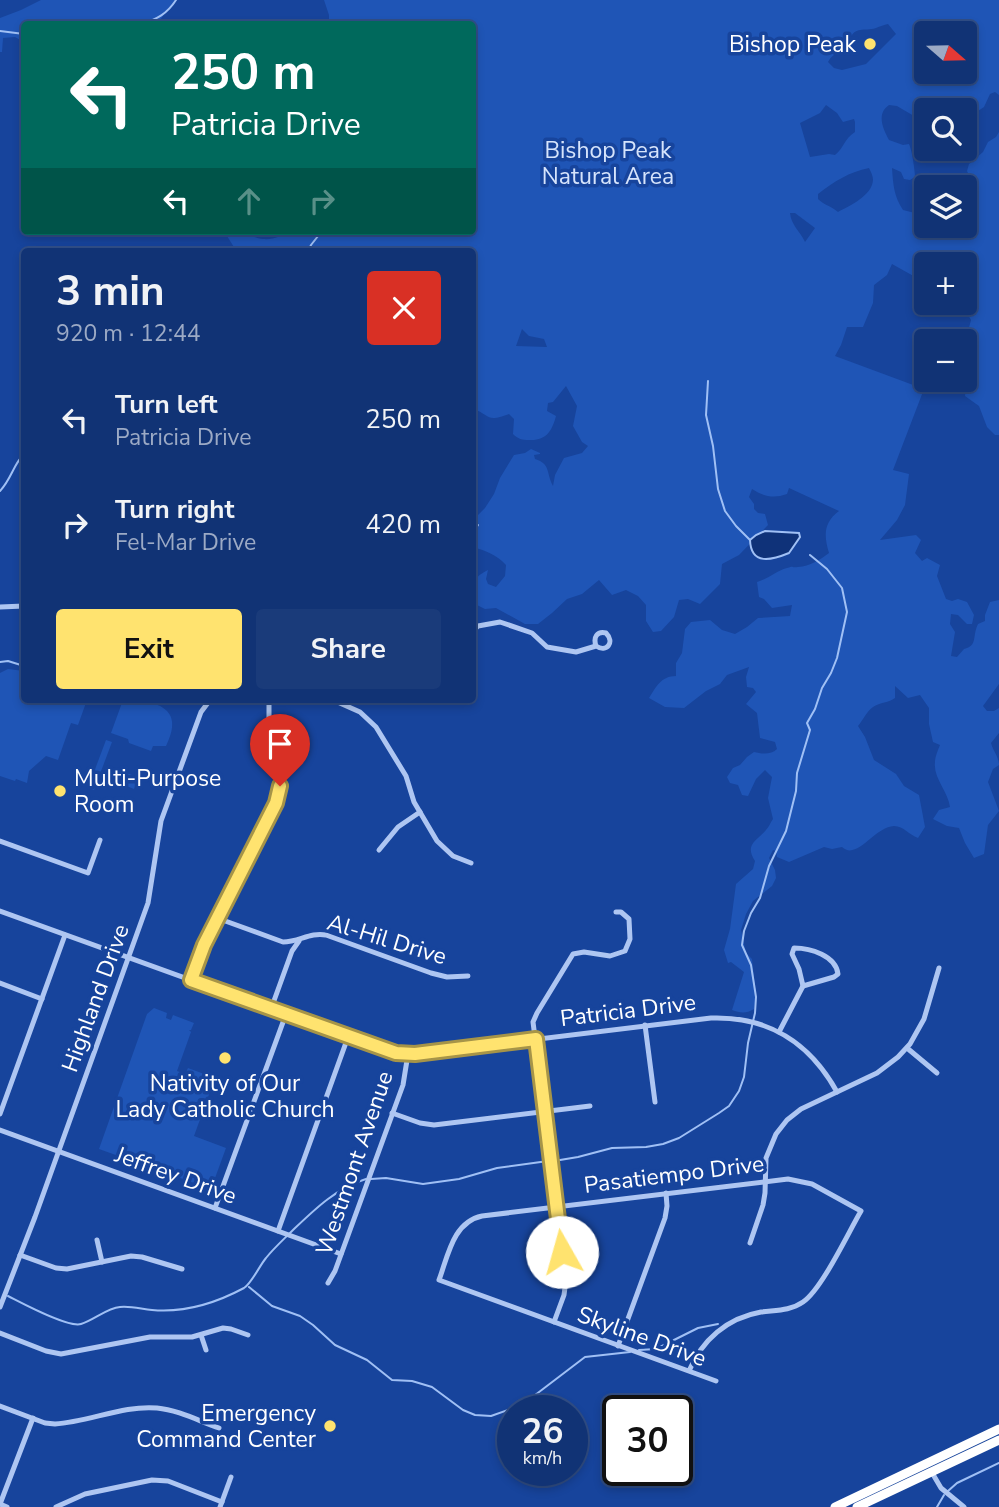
<!DOCTYPE html>
<meta charset="utf-8">
<style>
:root{--surface:#113375;--page:#1a3b7a;--text:#f1f3f6;--muted:#9caac5;--line:#304e87;--accent:#ffe36f}
body{margin:0;font-family:"Nunito Sans",sans-serif;background:var(--page);color:var(--text);height:100vh;display:flex;flex-direction:column;font-size:26px;white-space:nowrap}
*{box-sizing:border-box;margin:0}
p{font-size:23px;color:var(--muted)}
.icon{flex:none;width:38px;height:38px;fill:none;stroke:currentColor;stroke-width:2;stroke-linecap:round;stroke-linejoin:round}
.map{position:relative;flex:1;overflow:hidden}
.details{position:absolute;left:21px;top:248px;width:455px;height:455px;display:flex;flex-direction:column;background:var(--surface);border-radius:7px;box-shadow:0 4px 10px #0003,0 0 0 2px var(--line)}
.details>*{flex:none}
.hud{position:absolute;left:21px;top:21px;width:455px;height:214px;border-radius:7px;box-shadow:0 4px 10px #0003,0 0 0 2px var(--line);background:#00695c;color:#fff;overflow:hidden}
.needle{width:46px;rotate:110deg}
.fabs{position:absolute;left:914px;top:21px;display:grid;gap:14px}
.fabs a{display:grid;place-items:center;width:63px;height:63px;border-radius:7px;background:var(--surface);box-shadow:0 4px 10px #0003,0 0 0 2px var(--line);font-size:35px}
.speed{position:absolute;left:497px;top:1395px;display:flex;gap:14px;font-size:35px;font-weight:700;text-align:center}
.speed>*{display:grid;place-content:center;width:91px;height:91px;border-radius:50%;background:var(--surface);box-shadow:0 4px 10px #0003,0 0 0 2px var(--line);line-height:1}
.speed small{font-size:18px;font-weight:400}
.speed .limit{border:4px solid #111;border-radius:10px;background:#fff;color:#111}
.pin{position:absolute;display:grid;place-items:center;width:60px;height:60px;color:#fff;margin:-72px -30px;border-radius:50% 50% 50% 0;rotate:-45deg;box-shadow:0 0 7px #0007}
.pin .icon{rotate:45deg}
.me{position:absolute;width:77px;margin:-38px;rotate:353deg;stroke-linejoin:round;filter:drop-shadow(0 0 5px #0008)}
.turn{display:flex;align-items:center;gap:24px;height:147px;padding:0 35px;font-size:32px}
.turn .icon{width:91px;height:91px;stroke-width:2.5}
.turn b{display:block;font-size:49px;line-height:60px}
.lanes{display:flex;align-items:center;height:66px;padding:0 35px;background:#0003;justify-content:center;gap:35px;direction:ltr}
.lanes .off{opacity:.35}
.round{display:grid;place-items:center;flex:none;width:74px;height:74px;border-radius:7px;background:var(--page)}
.head{display:flex;align-items:center;justify-content:space-between;height:119px;padding:0 35px}
h1{font-size:42px;font-weight:700;line-height:52px}
.button{display:flex;gap:14px;margin-top:auto;padding:14px 35px}
.button a{flex:1;height:80px;border-radius:7px;background:var(--accent);color:#111;font-size:28px;font-weight:700;line-height:80px;text-align:center}
.button a+a{background:var(--page);color:var(--text)}
ul{padding:0;list-style:none}
li{display:flex;align-items:center;gap:21px;height:105px;padding:0 35px}
li div{flex:1}
li b{display:block;font-size:26px}
li em{font-style:normal}
.map>svg:first-child{display:block}
</style>
<div class="map">
<svg width="999" height="1507" viewBox="0 0 999 1507">
<rect width="100%" height="100%" fill="#17449c"/>
<!-- green -->
<g fill="#1f55b6" fill-rule="evenodd">
<path d="M41,0h134l-18,24h-133v18l-9,-5 -12,1 -1,14h-2v-34l21,-8z"/>
<path d="M324,0h675v95l-4,-3 -5,2 -6,13 -6,4 -52,-1v2l-4,-1 -8,5 -17,-10 -8,-1c-13,9 -6,24 0,35l14,5 6,-1c3,6 6,27 6,33l-5,3 -6,-1 -3,-7 -9,-4c1,16 2,29 11,42l16,4 7,-4v16h38v-28l7,-9 2,-6 -6,-12 2,-7 14,-12 5,-10 8,-5 3,-5v303h-4l-8,-8 -8,-21 -14,-10 2,-18 10,-12 -6,-8 -7,1v-8l4,-1 -1,-15 4,-15 -7,-12 -5,-2 -3,2 -6,1 1,-6h13v-39h-38v19l-34,-19 -5,11 -13,10 -1,18 -10,24h-16l-6,18 -6,11 89,33 -31,81 16,4 -4,31 -8,15 -17,20 36,-5 5,5 -6,13 7,8 5,-3 13,7 -3,11 9,23 6,2 6,-2 9,3 7,13 -2,9h-5l-9,-9 -7,-1 -1,10 5,8 -4,24 6,1 7,-8c14,-3 8,-13 14,-25l7,-3v-6l5,-13 9,-2v84l-16,22 4,5h7l5,-3v25l-8,10c2,8 8,14 8,22l-6,4 -5,13 11,29 -11,14 -4,29 -10,4 -9,-15 -6,-15 -12,-2 -14,-7 6,-9 11,-3c-2,-16 -17,-29 -15,-45 0,-5 3,-12 5,-17l-7,-3 -4,-18v-16l-9,-13 -12,3 -13,-12v12c-6,5 -15,4 -22,9 -6,4 -10,13 -15,19l7,11 9,23 22,14 8,12 15,9 6,32 -7,11c-9,-3 -14,-12 -24,-12 -20,1 -37,35 -52,21l-10,2 -8,-2 -35,15 -12,-5 -1,-6 -3,-1 -4,8 6,12 1,8 -4,8 -19,15 -7,13 -5,16 5,23 6,6 4,38 -2,12c-8,5 -14,4 -22,1l12,-38 -13,-10 -3,1 -4,-13 6,-21 6,-45 17,-15 2,-8c-11,-17 2,-20 11,-31 3,-3 4,-7 7,-11l-5,-21 4,-21 -7,-7 -9,9 -8,17 -6,-1 -4,-10 -8,-2 -3,-6 6,-9 7,-3 7,-8 7,-5c8,2 17,3 23,-3l-2,-7 -15,-4 -3,-25 -11,-9 10,-12 -3,-4 -6,-1 -1,-10 3,-10 -22,8 -7,9 -14,7 -22,17 -19,-1 -16,-9c7,-11 12,-22 27,-22v-13l6,-10 3,-24 6,-7 19,-2 12,10 13,4 12,-7 11,-9 32,-2 2,-11 -20,3 -8,-9 -5,-2 -2,-15c11,-3 19,-11 30,-14 9,-3 2,0 11,-1 12,-1 22,-7 31,-14 -5,-17 -6,-30 10,-42l-50,-23 -2,6c-14,5 -24,2 -35,-5l-3,8 5,7v5l4,4 7,1 3,11 -29,30 -17,9 -2,20 -20,20 -12,-5 -9,1 -5,17 -13,14 -8,1 -7,-11v-16l-8,-9 -12,-6 -14,5 -13,-15 -17,14 -15,5 -15,14 -14,11h-13l-29,-16 -11,1 -12,-6c0,-18 -3,-24 15,-33l-2,9 2,5 8,3 9,-11 1,-11c-9,-10 -20,-14 -33,-18v-27l12,-12 9,-14 6,-16 14,-23 11,-2 6,-4 9,4v1l-6,1 1,4c16,5 11,14 18,27l2,-11 9,-17 18,-5 6,-7 -6,-4 -9,-16 4,-20 -11,-20 -13,16 -5,1 -1,8 9,5c-4,15 -10,25 -27,24 -7,0 -11,-1 -16,-6l1,-15 -5,-5c-23,9 -18,1 -36,-5l-1,-157h-235l-10,-16c16,-12 21,2 36,3 10,1 19,-3 27,-8h182v-207h-143v-9zM888,24l8,10 -30,30 -24,6 -8,-2 -6,-6c5,-10 17,-13 27,-15v-4l-6,-3c7,-15 14,-8 27,-12 4,-2 8,-3 12,-4zM926,33h38v39h-38zM826,105l11,8 6,9 11,-3 1,3v10c-11,7 -11,16 -20,23l-6,-1 -19,3 -10,-34 20,-10zM869,168c2,4 4,8 4,12 -1,16 -24,26 -35,32 -7,-6 -14,-7 -20,-13v-5c17,-13 31,-22 51,-26zM790,213h5l20,15 -10,14c-5,-11 -14,-17 -15,-29zM522,329l7,7 15,3 3,8 -31,-1z"/>
<path d="M8,669l16,2v29h63l-9,25 -7,-2 -13,37 -12,-4 -17,15 -2,12 -11,-4 -1,2 -15,-5v-103z"/>
<path d="M123,700c32,0 63,7 43,46h-13l-2,5 -22,-8 -1,-4 -17,-6z"/>
<path d="M106,740l6,2 -18,48 -6,-2z"/>
<path d="M123,772l15,5 -4,12 -15,-6z"/>
<path d="M154,1008l13,5 -1,5 5,2 2,-5 21,8 -3,7h-2l2,2 -14,39 8,3 3,-6 27,10 -21,58 32,12 -15,41 -112,-40 48,-135z"/>
</g>
<!-- water -->
<path fill="#0f3279" stroke="#a0c0f5" stroke-width="2" d="M765,531l34,2 1,4 -11,16c-17,7 -38,13 -39,-13l6,-5z"/>
<g fill="none" stroke-linecap="round" stroke-linejoin="round">
<!-- stream -->
<g stroke="#a0c0f5" stroke-width="2">
<path d="M142,24c15,-5 25,-10 34,-24"/>
<path d="M0,31l24,3"/>
<path d="M308,252l3,-7 11,-14"/>
<path d="M708,381l-2,34 7,31 5,43 7,22 11,15 14,14"/>
<path d="M0,491c12,-13 13,-26 24,-37"/>
<path d="M472,534l6,-9"/>
<path d="M0,662l8,-1 16,5"/>
<path d="M554,1161l24,-4 34,-9 34,-1 17,-3 16,-6 40,-25 10,-7 10,-15 5,-14 4,-34 7,-30 1,-16 -5,-32 -9,-20 2,-14 7,-18 9,-15 9,-32 17,-35 10,-40 1,-18 13,-43 -3,-7 8,-14 7,-21 9,-15 6,-15 10,-46 -5,-24 -15,-19 -17,-14"/>
<path d="M371,1179l15,-1 37,6 36,-5 38,-11 51,-7"/>
<path d="M249,1287l23,19 28,10 13,9 22,20 32,15 25,20 20,1 20,6 31,23 12,5 16,1 31,-11 63,-48 45,-5"/>
<path d="M8,1296c14,7 60,32 73,28 13,-4 26,-16 39,-17 12,-1 21,2 32,3 33,3 64,-7 92,-22 7,-4 16,-23 22,-30 8,-10 17,-18 26,-27 22,-21 44,-43 74,-52"/>
<path d="M639,1350l17,-1 42,-21 20,-4"/>
<path d="M948,1491l9,-8 42,-20"/>
<path d="M937,1507l7,-12"/>
</g>
<!-- street -->
<g stroke="#aec6f2" stroke-width="5">
<path d="M0,607l24,-1"/>
<path d="M472,632l6,-6 22,-4 32,11 15,14 29,5 20,-6c11,7 19,-4 10,-13 -9,-2 -13,4 -10,13"/>
<path d="M333,700l27,12 16,15 30,49 8,26 23,39 16,15 18,7"/>
<path d="M0,841l88,32 12,-33"/>
<path d="M379,850l19,-23 22,-15"/>
<path d="M0,911l390,141 25,2 296,-36c57,-2 99,25 126,74"/>
<path d="M217,918l66,24c16,0 27,-10 43,-7l105,38 16,4 21,-1"/>
<path d="M794,948c17,0 42,8 44,26l-4,3 -31,9 -4,-17 -7,-15z"/>
<path d="M191,980l13,-35 74,-148 2,-17 -11,-45v-35"/>
<path d="M0,983l42,16"/>
<path d="M271,1009l21,-58 7,-10"/>
<path d="M645,1025l10,77"/>
<path d="M779,1032l24,-46"/>
<path d="M907,1048l30,25"/>
<path d="M392,1113l28,10 14,2 156,-19"/>
<path d="M0,1114l65,-179"/>
<path d="M0,1130l341,124"/>
<path d="M215,1208l71,-194"/>
<path d="M278,1231l70,-194"/>
<path d="M97,1240l5,22"/>
<path d="M750,1243l13,-38 2,-12 1,-35 10,-24 11,-14 14,-11 76,-36 21,-16 12,-13 14,-25 15,-51"/>
<path d="M20,1255l36,13 11,1 64,-13 11,1 40,12"/>
<path d="M328,1283l7,-12 68,-186 5,-31"/>
<path d="M0,1307l35,-90 113,-314 13,-82 40,-109 9,-12"/>
<path d="M554,1322l10,-27 2,-15 -33,-258 4,-9 36,-59 11,-2 26,4 15,-5 5,-12 -1,-20 -8,-7h-5"/>
<path d="M0,1333l46,18 15,3 89,-17h42l31,-9 8,1 17,6"/>
<path d="M201,1335l5,15"/>
<path d="M618,1346l47,-128 2,-12 -1,-13"/>
<path d="M689,1371c13,-31 38,-53 72,-59 15,-2 29,-1 42,-10 19,-13 45,-69 58,-91l-49,-27 -24,-5 -306,37c-29,6 -34,40 -43,64l277,101"/>
<path d="M0,1406l45,17 10,1c34,-2 68,-19 102,-16 21,2 42,13 62,20"/>
<path d="M931,1471l10,17 23,19"/>
<path d="M7,1507l-7,-3 33,-86"/>
<path d="M56,1507l29,-13 67,-14 16,1 54,21"/>
<path d="M220,1507l11,-30"/>
</g>
<!-- highway -->
<g stroke="#fff" stroke-width="9">
<path d="M835,1507l164,-78"/>
<path d="M857,1507l142,-67"/>
</g>
</g>
<g fill="none" stroke-linecap="round" stroke-linejoin="round">
<defs>
<path id="route" d="M280,786l-4,17 -72,142 -13,35 205,73 19,1 121,-15 26,213"/>
</defs>
<!-- route casing -->
<use href="#route" stroke="#a69448" stroke-width="18"/>
<!-- route -->
<use href="#route" stroke="#ffe36f" stroke-width="12"/>
</g>
<!-- markers -->
<g fill="#ffe36f" stroke="#17449c" stroke-width="2.5">
<circle cx="870" cy="44" r="7"/>
<circle cx="60" cy="791" r="7"/>
<circle cx="225" cy="1058" r="7"/>
<circle cx="330" cy="1426" r="7"/>
</g>
<g text-anchor="middle" stroke-width="7" stroke-linejoin="round" paint-order="stroke">
<!-- poi labels -->
<g font-size="23" fill="#fff" stroke="#17449c" text-anchor="end">
<text x="856" y="52">Bishop Peak</text>
<text x="74" y="786" text-anchor="start">Multi-Purpose<tspan x="74" dy="26">Room</tspan></text>
<text x="225" y="1091" text-anchor="middle">Nativity of Our<tspan x="225" dy="26">Lady Catholic Church</tspan></text>
<text x="316" y="1421">Emergency<tspan x="316" dy="26">Command Center</tspan></text>
</g>
<!-- park labels -->
<g font-size="23" fill="#d6e4fc" stroke="#17449c">
<text x="608" y="158">Bishop Peak<tspan x="608" dy="26">Natural Area</tspan></text>
</g>
<!-- street labels -->
<g font-size="23" fill="#fff" stroke="#17449c">
<text transform="translate(387 939) rotate(17)" y="8">Al-Hil Drive</text>
<text transform="translate(95 998) rotate(-70)" y="8">Highland Drive</text>
<text transform="translate(628 1010) rotate(-7)" y="8">Patricia Drive</text>
<text transform="translate(354 1163) rotate(-71)" y="8">Westmont Avenue</text>
<text transform="translate(674 1174) rotate(-7)" y="8">Pasatiempo Drive</text>
<text transform="translate(176 1175) rotate(20)" y="8">Jeffrey Drive</text>
<text transform="translate(642 1336) rotate(20)" y="8">Skyline Drive</text>
</g>
</g>
</svg>
<div class="fabs">
<a><svg class="needle" viewBox="-14 -14 28 28"><path d="M0-13l5 13h-10z" fill="#e53935"/><path d="M0 13l5-13h-10z" fill="#9caac5"/></svg></a>
<a><svg class="icon" aria-label="search" viewBox="0 0 24 24"><circle cx="10" cy="10" r="6"/><path d="M15 15l6 6"/></svg></a>
<a><svg class="icon" aria-label="layers" viewBox="0 0 24 24"><path d="M12 4l9 5-9 5-9-5zM3 14l9 5 9-5"/></svg></a>
<a>+</a>
<a>−</a>
</div>
<div class="speed"><div>26<small>km/h</small></div><div class="limit">30</div></div>
<div class="pin" style="left:280px;top:786px;background:#d93025"><svg class="icon" aria-label="arrive" viewBox="0 0 24 24"><path d="M6 21V4h12l-3 4 3 4H6"/></svg></div>
<svg class="me" style="left:562px;top:1252px" viewBox="-20 -20 40 40"><circle r="19" fill="#fff"/><path d="M0-13L10 11 0 6-10 11z" fill="#ffe36f"/></svg>
<div class="hud">
<div class="turn"><svg class="icon" aria-label="left" viewBox="0 0 24 24"><path d="M17 20v-9H6M10 6l-5 5 5 5"/></svg><div><b>250 m</b>Patricia Drive</div></div>
<div class="lanes"><svg class="icon" aria-label="left" viewBox="0 0 24 24"><path d="M17 20v-9H6M10 6l-5 5 5 5"/></svg><svg class="icon off" aria-label="ahead" viewBox="0 0 24 24"><path d="M12 20V5M6 11l6-6 6 6"/></svg><svg class="icon off" aria-label="right" viewBox="0 0 24 24"><path d="M7 20v-9h11M14 6l5 5-5 5"/></svg></div>
</div>
<section class="details">
<div class="head"><div><h1>3 min</h1><p>920 m · 12:44</p></div><a class="round" style="background:#d93025;color:#fff"><svg class="icon" aria-label="close" viewBox="0 0 24 24"><path d="M6 6l12 12M18 6L6 18"/></svg></a></div>
<ul>
<li><svg class="icon" aria-label="left" viewBox="0 0 24 24"><path d="M17 20v-9H6M10 6l-5 5 5 5"/></svg><div><b>Turn left</b><p>Patricia Drive</p></div><em>250 m</em></li>
<li><svg class="icon" aria-label="right" viewBox="0 0 24 24"><path d="M7 20v-9h11M14 6l5 5-5 5"/></svg><div><b>Turn right</b><p>Fel-Mar Drive</p></div><em>420 m</em></li>
</ul>
<div class="button"><a>Exit</a><a>Share</a></div>
</section>
</div>
